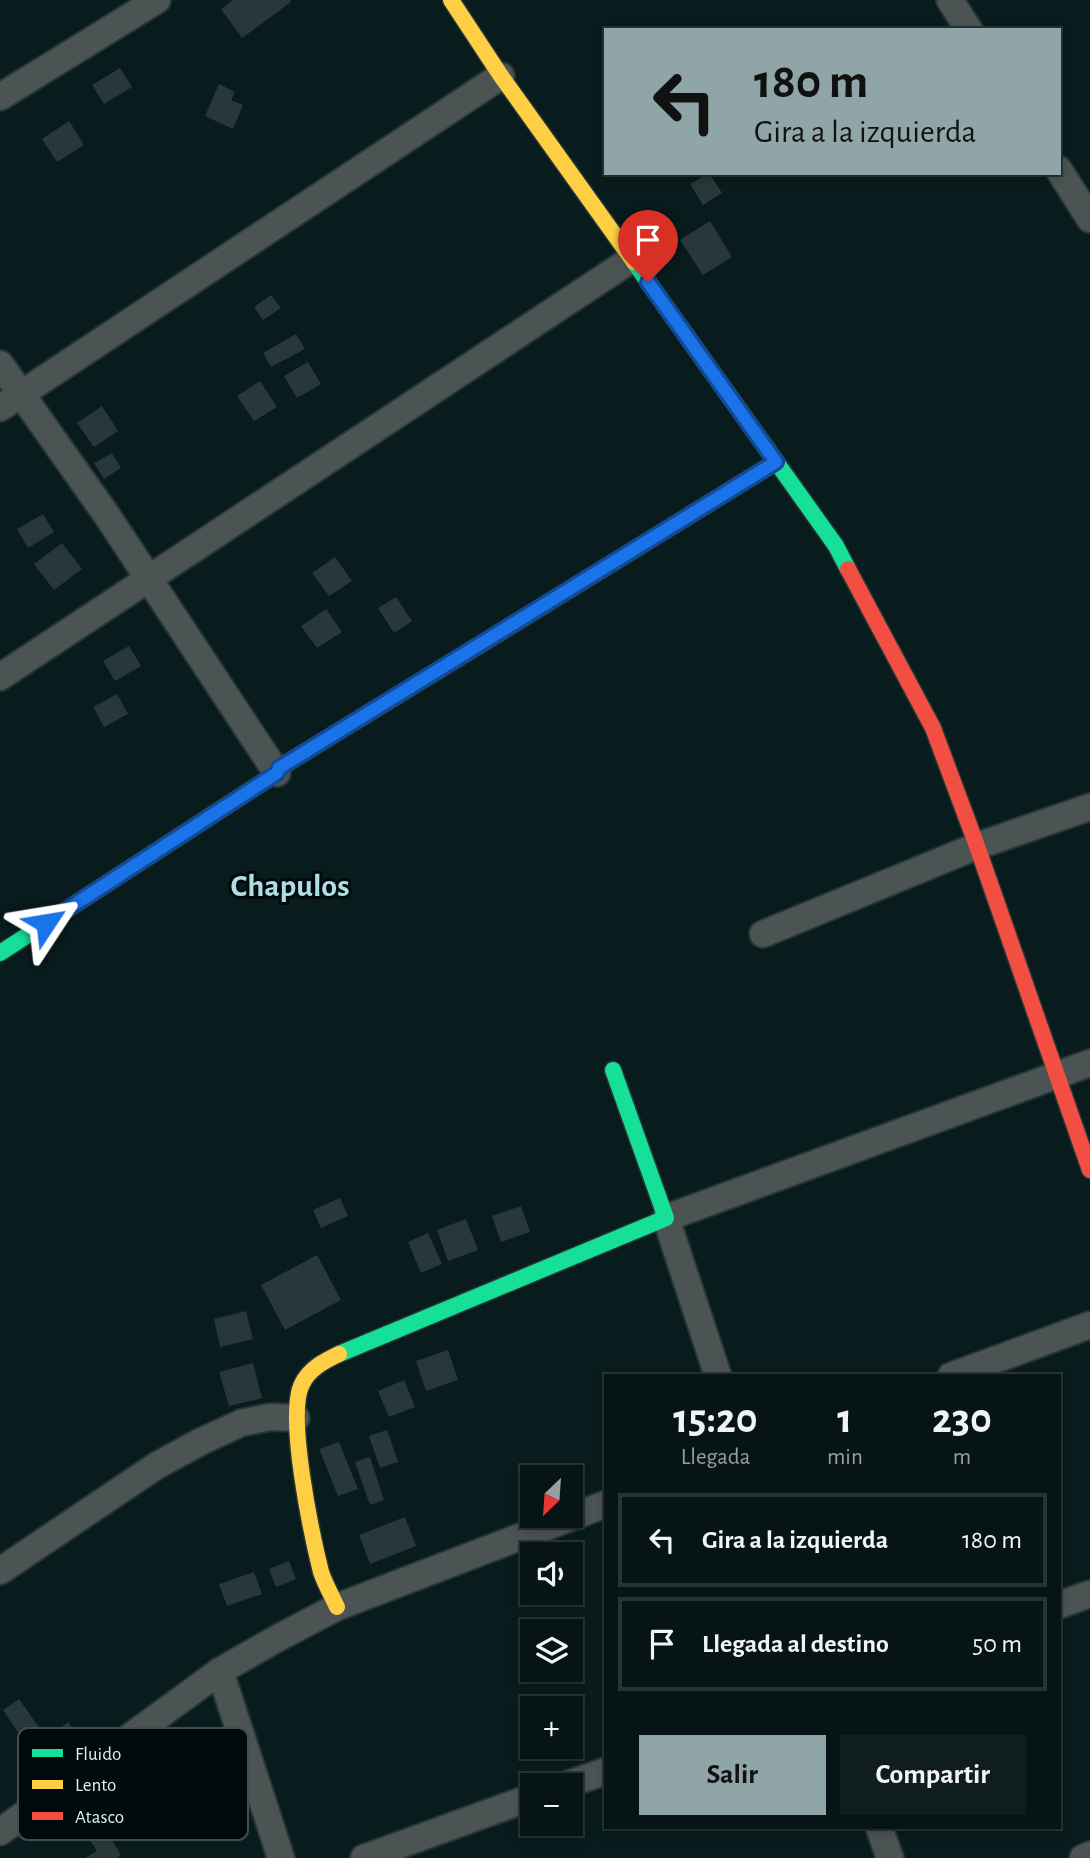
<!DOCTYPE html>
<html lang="es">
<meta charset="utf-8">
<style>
:root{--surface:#061416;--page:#0f1d1f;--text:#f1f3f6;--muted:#989ea1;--line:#273335;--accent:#8fa5a7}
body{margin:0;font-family:"Alegreya Sans",sans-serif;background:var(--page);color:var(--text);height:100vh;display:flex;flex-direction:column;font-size:26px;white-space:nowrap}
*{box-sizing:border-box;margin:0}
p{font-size:23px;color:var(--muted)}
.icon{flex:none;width:38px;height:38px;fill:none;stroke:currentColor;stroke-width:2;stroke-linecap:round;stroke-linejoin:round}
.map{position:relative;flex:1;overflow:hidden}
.details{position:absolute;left:604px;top:1374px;width:457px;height:455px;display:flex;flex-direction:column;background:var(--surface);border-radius:0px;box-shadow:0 4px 10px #0003,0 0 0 2px var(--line)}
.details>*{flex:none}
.top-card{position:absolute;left:604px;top:28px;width:457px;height:147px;border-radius:0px;box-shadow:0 4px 10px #0003,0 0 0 2px var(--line);background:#8fa5a7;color:#111;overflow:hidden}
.needle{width:46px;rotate:205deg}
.tools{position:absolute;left:520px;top:1465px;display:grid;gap:14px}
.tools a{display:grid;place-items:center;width:63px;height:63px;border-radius:0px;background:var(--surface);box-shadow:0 4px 10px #0003,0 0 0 2px var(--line);font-size:35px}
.pin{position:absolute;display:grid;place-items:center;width:60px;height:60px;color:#fff;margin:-72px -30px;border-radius:50% 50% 50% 0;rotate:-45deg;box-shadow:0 0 7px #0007}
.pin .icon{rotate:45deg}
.me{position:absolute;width:77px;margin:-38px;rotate:57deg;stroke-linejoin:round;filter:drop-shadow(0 0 5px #0008)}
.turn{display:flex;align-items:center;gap:24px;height:147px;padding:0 35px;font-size:32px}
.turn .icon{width:91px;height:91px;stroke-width:2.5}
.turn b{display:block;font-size:49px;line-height:60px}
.eta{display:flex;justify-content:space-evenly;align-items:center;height:119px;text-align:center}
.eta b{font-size:42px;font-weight:600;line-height:49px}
.primary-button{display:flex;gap:14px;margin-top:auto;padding:14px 35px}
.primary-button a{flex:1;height:80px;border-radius:0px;background:var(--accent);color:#111;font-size:28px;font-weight:600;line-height:80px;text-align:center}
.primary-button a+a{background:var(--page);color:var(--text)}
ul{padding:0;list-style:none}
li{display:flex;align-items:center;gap:21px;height:94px;margin:0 14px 10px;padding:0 21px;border:4px solid var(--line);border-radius:0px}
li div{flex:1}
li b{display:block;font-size:26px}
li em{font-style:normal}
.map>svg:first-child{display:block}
</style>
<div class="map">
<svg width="1090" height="1858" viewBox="0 0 1090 1858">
<rect width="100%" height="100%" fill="#081b1d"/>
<!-- building -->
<g fill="#28383a">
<path d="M233,0h57l1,2 -49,36 -21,-29z"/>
<path d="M120,68l12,19 -28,17 -12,-19z"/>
<path d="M219,84l16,8 -4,8 12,5 -10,24 -28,-13z"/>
<path d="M69,121l15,24 -27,17 -15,-23z"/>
<path d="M709,173l13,20 -19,12 -13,-21z"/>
<path d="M710,221l22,36 -29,18 -23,-35z"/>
<path d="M271,295l10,13 -18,12 -9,-13z"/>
<path d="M296,334l9,15 -34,18 -8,-14z"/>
<path d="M308,362l13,22 -24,14 -13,-22z"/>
<path d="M260,381l17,26 -23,14 -17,-25z"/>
<path d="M102,406l16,25 -24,16 -17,-24z"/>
<path d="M112,453l9,15 -17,11 -10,-16z"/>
<path d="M43,514l11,18 -26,16 -11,-19z"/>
<path d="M62,543l20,26 -28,21 -20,-26z"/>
<path d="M335,557l17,24 -23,15 -17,-23z"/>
<path d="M396,597l16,24 -18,12 -16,-25z"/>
<path d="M326,609l16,23 -25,16 -16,-22z"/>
<path d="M129,646l12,20 -26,15 -12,-20z"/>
<path d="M117,694l11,20 -24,13 -11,-20z"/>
<path d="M340,1198l8,18 -27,12 -8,-18z"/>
<path d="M521,1206l9,26 -29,10 -9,-26z"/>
<path d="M466,1219l12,31 -30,11 -11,-31z"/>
<path d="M428,1233l14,31 -21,9 -13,-31z"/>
<path d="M317,1255l24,45 -56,30 -24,-45z"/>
<path d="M246,1311l7,28 -33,8 -6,-28z"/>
<path d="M448,1350l10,30 -32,11 -10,-30z"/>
<path d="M253,1363l9,35 -33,8 -10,-34z"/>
<path d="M404,1380l11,27 -26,10 -11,-26z"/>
<path d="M387,1430l11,32 -18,6 -11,-32z"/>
<path d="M339,1442l19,47 -20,7 -19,-47z"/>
<path d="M370,1457l14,43 -14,5 -15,-43z"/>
<path d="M405,1517l11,29 -46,18 -11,-29z"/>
<path d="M289,1561l7,18 -20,8 -7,-18z"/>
<path d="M254,1572l8,22 -35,12 -8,-22z"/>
<path d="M19,1699l24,34 -17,11 -23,-34z"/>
<path d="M68,1722l22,29 -19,15 -22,-29z"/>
<path d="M104,1827l17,28 -4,3h-32l12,-7 -9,-14z"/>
</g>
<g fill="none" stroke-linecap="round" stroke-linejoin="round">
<defs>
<g id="street">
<path d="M950,0l19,30"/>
<path d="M0,97l157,-97"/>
<path d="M1059,170l31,49"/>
<path d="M0,364l108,153 169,256"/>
<path d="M0,408l501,-332"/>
<path d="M0,677l632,-418"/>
<path d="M763,934l214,-88 113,-39"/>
<path d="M718,1376l-52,-158 424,-155"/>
<path d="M951,1376l139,-51"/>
<path d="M0,1571l156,-105 44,-24 41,-19 29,-6 26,1"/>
<path d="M1059,1605l31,-11"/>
<path d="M220,1671l61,187"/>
<path d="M566,1785l40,-14"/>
<path d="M879,1827l11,31"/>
<path d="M0,1832l220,-161 58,-33 59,-31 269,-103"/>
<path d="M364,1858l168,-61"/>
<path d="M1083,1858l7,-3"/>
</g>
<g id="fast">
<path d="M634,262l202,284 12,23"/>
<path d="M0,953l277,-180 2,-5 204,-125"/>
<path d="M339,1354l327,-136 -53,-148"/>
</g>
<g id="slow">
<path d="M451,0l50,76 133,186"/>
<path d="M337,1607c-5,-11 -12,-23 -16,-35 -9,-36 -35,-157 -19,-188 7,-15 22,-23 37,-30"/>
</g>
<g id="jam">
<path d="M848,569l85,159 44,118 113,324"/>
<path d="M483,643l293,-181"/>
</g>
</defs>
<!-- street casing -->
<use href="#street" stroke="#273739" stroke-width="30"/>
<!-- fast casing -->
<use href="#fast" stroke="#273739" stroke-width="19"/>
<!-- slow casing -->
<use href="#slow" stroke="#273739" stroke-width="19"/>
<!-- jam casing -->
<use href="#jam" stroke="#273739" stroke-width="19"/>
<!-- street -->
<use href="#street" stroke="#4c5453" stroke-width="26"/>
<!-- fast -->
<use href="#fast" stroke="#16e098" stroke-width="16"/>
<!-- slow -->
<use href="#slow" stroke="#ffcf43" stroke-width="16"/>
<!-- jam -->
<use href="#jam" stroke="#f24e42" stroke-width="16"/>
</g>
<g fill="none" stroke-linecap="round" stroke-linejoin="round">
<defs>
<path id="route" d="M46,923l231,-150 2,-5 497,-306 -128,-180"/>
</defs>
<!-- route casing -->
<use href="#route" stroke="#114b97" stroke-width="18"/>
<!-- route -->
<use href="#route" stroke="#1a73e8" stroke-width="12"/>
</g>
<g text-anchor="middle" stroke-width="6" stroke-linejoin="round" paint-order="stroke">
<!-- quarter labels -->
<g font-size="32" font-weight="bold" fill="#aedee4" stroke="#00090b">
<text x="290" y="896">Chapulos</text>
</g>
</g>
<!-- legend -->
<rect x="18" y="1728" width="230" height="112" rx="10" fill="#00090b" stroke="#414e50" stroke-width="2"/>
<rect x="32" y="1749" width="31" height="8" fill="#16e098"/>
<rect x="32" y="1780" width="31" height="9" fill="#ffcf43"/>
<rect x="32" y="1812" width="31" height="8" fill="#f24e42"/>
<g font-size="19" fill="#d8f0f2">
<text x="75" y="1760">Fluido</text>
<text x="75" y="1791">Lento</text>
<text x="75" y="1823">Atasco</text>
</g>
</svg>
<div class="tools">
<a><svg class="needle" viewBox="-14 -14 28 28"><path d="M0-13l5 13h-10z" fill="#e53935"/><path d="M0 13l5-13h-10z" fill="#989ea1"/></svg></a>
<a><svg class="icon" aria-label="sound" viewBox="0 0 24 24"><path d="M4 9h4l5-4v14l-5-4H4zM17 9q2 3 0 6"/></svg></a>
<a><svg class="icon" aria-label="layers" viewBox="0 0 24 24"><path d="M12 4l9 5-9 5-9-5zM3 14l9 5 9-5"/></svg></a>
<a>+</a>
<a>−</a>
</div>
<div class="pin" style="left:648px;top:282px;background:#d93025"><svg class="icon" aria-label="arrive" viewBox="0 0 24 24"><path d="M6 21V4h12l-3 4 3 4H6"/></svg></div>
<svg class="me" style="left:46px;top:923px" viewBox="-20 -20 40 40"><path d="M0-17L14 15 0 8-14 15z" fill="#1a73e8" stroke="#fff" stroke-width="4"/></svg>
<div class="top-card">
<div class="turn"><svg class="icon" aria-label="left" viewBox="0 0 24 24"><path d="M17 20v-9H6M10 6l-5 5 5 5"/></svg><div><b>180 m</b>Gira a la izquierda</div></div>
</div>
<section class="details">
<div class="eta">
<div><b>15:20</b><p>Llegada</p></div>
<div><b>1</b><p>min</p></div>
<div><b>230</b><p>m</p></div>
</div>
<ul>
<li><svg class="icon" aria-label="left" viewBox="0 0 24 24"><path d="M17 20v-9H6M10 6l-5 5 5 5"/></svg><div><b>Gira a la izquierda</b></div><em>180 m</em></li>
<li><svg class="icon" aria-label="arrive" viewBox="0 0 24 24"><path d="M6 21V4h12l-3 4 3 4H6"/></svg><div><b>Llegada al destino</b></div><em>50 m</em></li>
</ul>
<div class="primary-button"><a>Salir</a><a>Compartir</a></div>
</section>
</div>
